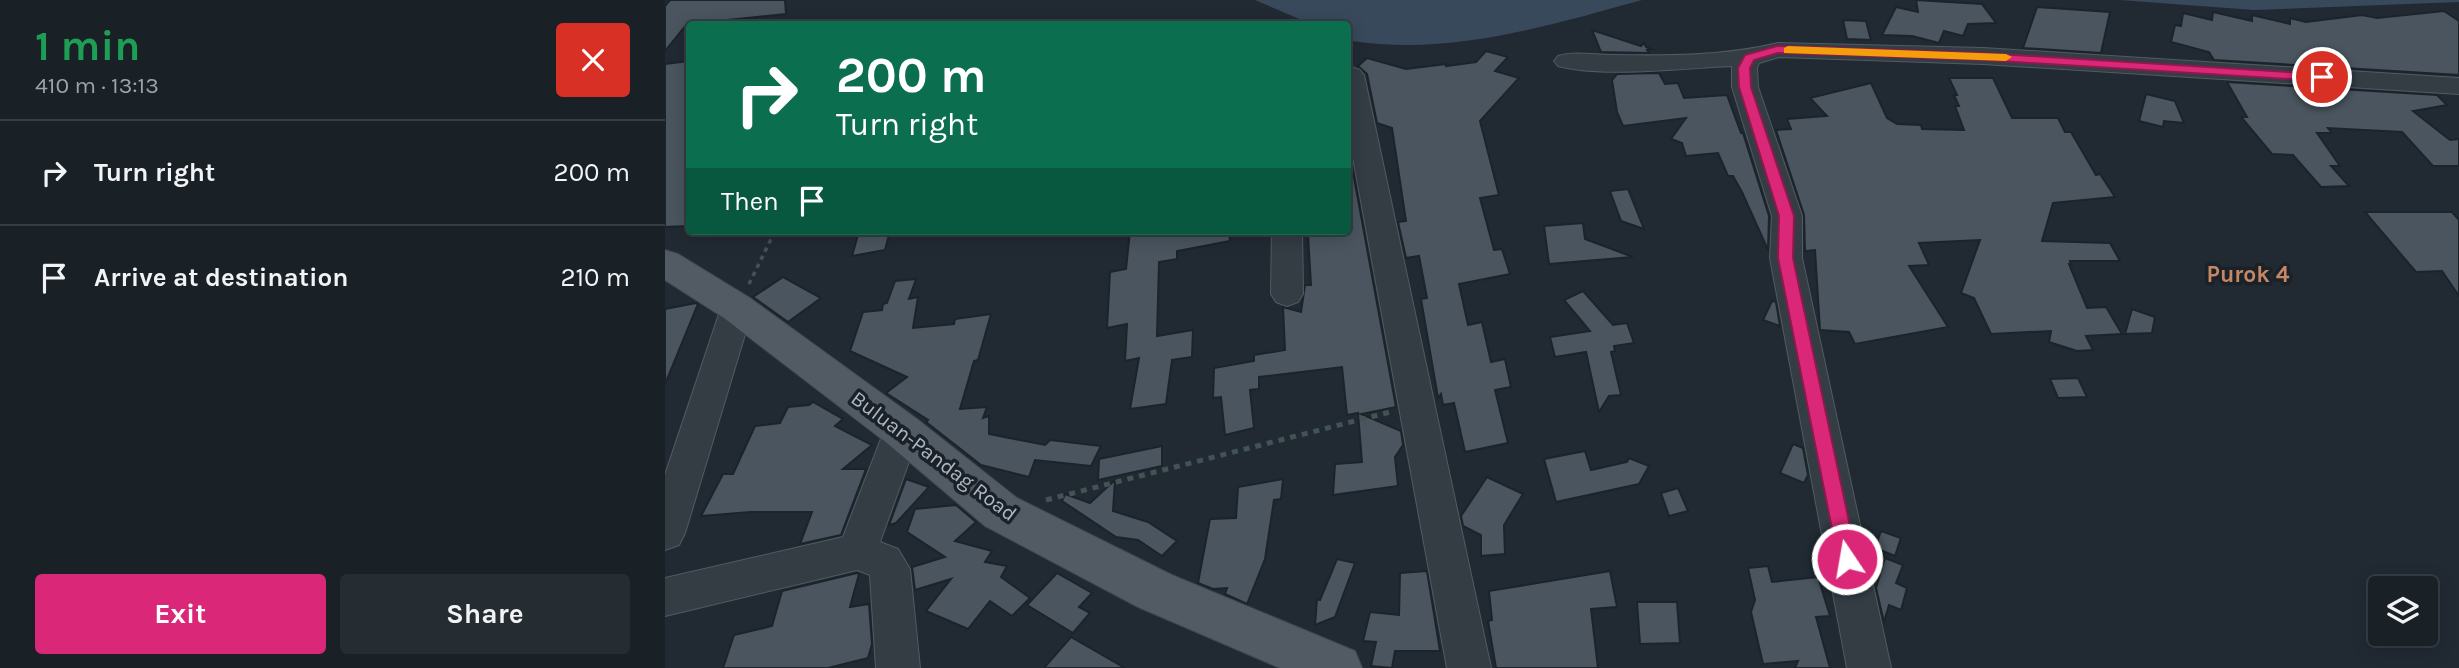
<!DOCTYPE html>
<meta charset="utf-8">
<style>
:root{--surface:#192026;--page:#262d32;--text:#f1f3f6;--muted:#9fa3a7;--line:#373e43;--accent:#db2777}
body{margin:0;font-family:Karla,sans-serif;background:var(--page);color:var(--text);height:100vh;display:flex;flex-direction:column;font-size:26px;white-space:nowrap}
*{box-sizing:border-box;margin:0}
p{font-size:23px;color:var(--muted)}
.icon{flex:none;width:38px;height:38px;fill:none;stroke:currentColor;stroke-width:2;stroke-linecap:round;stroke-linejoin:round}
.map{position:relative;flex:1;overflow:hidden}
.drawer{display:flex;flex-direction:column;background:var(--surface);width:665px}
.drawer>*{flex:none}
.guide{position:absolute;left:21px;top:21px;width:665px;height:214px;border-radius:7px;box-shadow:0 4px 18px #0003,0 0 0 2px var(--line);background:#0b6e4f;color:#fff;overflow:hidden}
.fabs{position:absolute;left:1703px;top:576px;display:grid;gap:14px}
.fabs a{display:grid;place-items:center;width:70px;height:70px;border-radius:7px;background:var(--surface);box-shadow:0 4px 18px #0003,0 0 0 2px var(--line);font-size:35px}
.pin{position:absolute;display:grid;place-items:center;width:60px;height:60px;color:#fff;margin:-30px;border:4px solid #fff;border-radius:50%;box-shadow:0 2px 7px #0007}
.me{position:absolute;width:77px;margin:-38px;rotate:348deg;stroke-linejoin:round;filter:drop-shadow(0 0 5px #0008)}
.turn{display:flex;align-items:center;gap:24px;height:147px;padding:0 35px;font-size:32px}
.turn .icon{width:91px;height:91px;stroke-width:2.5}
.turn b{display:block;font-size:49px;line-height:60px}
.then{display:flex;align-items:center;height:66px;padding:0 35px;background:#0003;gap:14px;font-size:26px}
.round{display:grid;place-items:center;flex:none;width:74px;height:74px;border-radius:7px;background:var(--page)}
.headline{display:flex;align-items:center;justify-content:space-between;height:119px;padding:0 35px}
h1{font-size:42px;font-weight:700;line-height:52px;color:#1e9e55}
.cta{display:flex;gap:14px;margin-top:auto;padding:14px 35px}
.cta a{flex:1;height:80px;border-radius:7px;background:var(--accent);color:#fff;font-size:28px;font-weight:700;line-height:80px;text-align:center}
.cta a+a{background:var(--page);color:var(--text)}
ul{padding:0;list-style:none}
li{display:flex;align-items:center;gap:21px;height:105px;padding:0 35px;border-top:2px solid var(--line)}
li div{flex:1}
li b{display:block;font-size:26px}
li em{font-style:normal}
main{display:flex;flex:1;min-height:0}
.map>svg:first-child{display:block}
</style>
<main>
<section class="drawer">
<div class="headline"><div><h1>1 min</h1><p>410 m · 13:13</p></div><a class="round" style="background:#d93025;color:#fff"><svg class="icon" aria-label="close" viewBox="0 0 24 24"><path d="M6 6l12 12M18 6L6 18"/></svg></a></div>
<ul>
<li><svg class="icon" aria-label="right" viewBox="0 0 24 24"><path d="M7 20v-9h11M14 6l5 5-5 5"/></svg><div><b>Turn right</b></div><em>200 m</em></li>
<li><svg class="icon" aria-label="arrive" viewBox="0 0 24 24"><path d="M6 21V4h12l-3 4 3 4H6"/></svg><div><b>Arrive at destination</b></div><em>210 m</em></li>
</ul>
<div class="cta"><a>Exit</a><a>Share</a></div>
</section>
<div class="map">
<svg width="1794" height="668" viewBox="0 0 1794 668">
<rect width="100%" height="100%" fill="#212a33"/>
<!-- water -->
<g fill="#38495b">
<path d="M590,0h387c-95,26 -190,56 -290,41l-4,-2 -1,-15h-36z"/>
<path d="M1455,0h339v2l-205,8z"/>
</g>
<!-- building -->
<g fill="#4a555f" stroke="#1c232a" stroke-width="2">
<path d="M5,0h115l1,14 -99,10 -22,27v-45z"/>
<path d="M1251,0l66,4 14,19 -28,1 -5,12 -19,-5 -5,12 -27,-7 -30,-1 14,-28 22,5z"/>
<path d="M1372,7l73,5 -9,41 -78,-5z"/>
<path d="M1779,11l15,10v54l-245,-15 -5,-8 -38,-10 4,-17 6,1 2,-13 29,7 1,-8 39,9v-6l38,9v-6l16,4 56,-7 15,3z"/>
<path d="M1178,20l23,1 5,19 -24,-1z"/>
<path d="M927,30l49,16 3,-3 2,4 6,2 -5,1 2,3 -48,-1z"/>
<path d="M821,51l22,6 -13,14 24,7 -39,43 19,74 -19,3 14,52 8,-1 8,25 -51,10 9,41 14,-3 9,40 14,-3 6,28 -16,3 13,53 -43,9 -11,-49 -11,2 -2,-11 -3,4 -17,-99 6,-1 -8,-42 -13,2 -8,-36 8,-1 -14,-93 -15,-5 -10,-49 -9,-8 9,-8 39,11 40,-5v2l30,-4z"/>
<path d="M24,61v165l-24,1v-163z"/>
<path d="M994,73l6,11 13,-1 6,15 43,-3 14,38h2l26,83 -1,34 -26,-58 -9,-16h-5l-10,-23 -32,3 -4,-13 -11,-4 15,-21 -63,8 -6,-14 -5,-32 5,-6z"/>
<path d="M1284,78h44l19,40h46l7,14h6l25,43 4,-1 15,23 -62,6 -11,38 68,2 10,18h-50l1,3h-2l18,44 19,-1 16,27 -36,2 7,14 -16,1 -28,-9 2,-11 -60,3 -17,-36 -13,-5 19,-53 -61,3 10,22 -20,1 39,61 -93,17 -6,-12 -29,-2 -5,-80 -10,1 -1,-36 -28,-85 15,-1 -4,-10 40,-3 -17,-18 61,-15 16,35 10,6 24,1 1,4 42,1 -9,-24h4l-5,-11h3z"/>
<path d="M1562,82l210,13 10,10 -34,6 37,29 9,-1v27h-26l-31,-34 -74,-4 4,5h-15l23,33h-9l18,20 -28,1 -28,-32 -21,-1 -31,-37h6z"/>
<path d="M1481,94l29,7 9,22 -20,-2 -1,6 -24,-6z"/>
<path d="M682,172h6l43,235 -35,7 40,17 2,14 -8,12 3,29 -65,9 2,-31 27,-2 -4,-49 -11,2 -5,-48 -83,10v12l-9,1 4,38 -29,7 -4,-38 -8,1 1,-30 40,-7v-6l31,-5 -2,-43 18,5 4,-27h6l-3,-50 39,-4z"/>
<path d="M963,189l16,40 -23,-8 -11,-30z"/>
<path d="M1700,212h87l7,8v76l-17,-25 -26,1z"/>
<path d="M918,223l2,16 48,18 -84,7 -5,-38z"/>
<path d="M194,231h31l-5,19 -33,6z"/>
<path d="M465,231h99l1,10 -53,10v8l-18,3 -2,74 36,-6 -1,27 -20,3 -6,44 -36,5 9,-51 -14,3 2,-37 -20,4 3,-56 16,-3z"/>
<path d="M118,277l38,21 -33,24 -35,-25z"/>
<path d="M251,279l-7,20 9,-2 -5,31 41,-4 1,-5 36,-5 -13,46 -4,1 -14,48 27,-2 -4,11 6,-2v18l56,11 5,-5 51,6 -10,20 -56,-6 -6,17 -48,-12 -55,-43 2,-2 -42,-27 21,-16 -57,-26 13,-39 19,-2 1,-6 4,-1 8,-22z"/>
<path d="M918,291l30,34 14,-2 7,20 -20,3 1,5 -4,1 10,43 -12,1 -10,16 -13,-60 -31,5 -5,-20 40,-6 -26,-31z"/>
<path d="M1107,301l4,1 4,24 -17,-6z"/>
<path d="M31,303l2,1 -33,80v-75z"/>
<path d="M1467,309l23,8 -3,16 -27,1z"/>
<path d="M1413,378l9,19 -29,1 -8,-19z"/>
<path d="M148,402l30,17 -8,7 37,19 -29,24h23l-25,66 -41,9 12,-32h-61l-50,4 22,-42h10l22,-48 25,-3 8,-16 21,-2z"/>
<path d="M1128,444l10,4 5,27 -4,8 -24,-10z"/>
<path d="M497,446v20l-64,14 1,-21z"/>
<path d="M920,451l6,19 36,-8 2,-4 20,8 -10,18 -83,18 -12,-43z"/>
<path d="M822,477l36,17 -19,31 1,29 -24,2v-21l-18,-9 -2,-10z"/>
<path d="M241,479l23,8 -33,36 -7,2z"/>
<path d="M618,479l-2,20 -7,1 -9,59 -18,45 -22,-10 2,-6 -14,1 -15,-6 12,-64 26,-1 2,-31z"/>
<path d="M450,480l-2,31 35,11 29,19 -15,15 -24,-16 -22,-3 -54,-36 3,-7 25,9z"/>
<path d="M1013,488l10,23 -19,5 -8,-23z"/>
<path d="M291,505l20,17 -21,19 37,10 -7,11 22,4 -6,11 29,21 -18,18 -22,-15 -22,28 -42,-18 25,-32 -36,11 -3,-23 33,-10 -38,-25 8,-23z"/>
<path d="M1216,531l20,7 -6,18 -20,-8z"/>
<path d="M1220,558l18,7 -7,18 11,5 -6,22 -12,-5 -5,17 -8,-34z"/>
<path d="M672,559l18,4 -20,54 -20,8 2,-26 3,1z"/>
<path d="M1103,566l4,16 46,-5 12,39 -14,1 14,51h-35l3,-7 -35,3 -12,-52 4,-12 -7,-32z"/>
<path d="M762,571l13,80h-45l-3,17 -21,-2 5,-24 -13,-1 7,-29 29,3 1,-42z"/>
<path d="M945,571l7,36 -26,2 7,59h-102l-8,-47 4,-1 -3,-29z"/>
<path d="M192,573l2,1 -9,33 19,-3 3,40 -4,14 -40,10h-105l11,-33 38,-9 10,-35z"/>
<path d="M392,573l35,20 -13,14 11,6 -17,20 -46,-28z"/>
<path d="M972,602h40l3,41 -40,1z"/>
<path d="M406,637l54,31h-81z"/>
</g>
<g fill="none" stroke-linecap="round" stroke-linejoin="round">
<defs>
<g id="minor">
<path d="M1113,43l205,5 476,30v16l-476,-30 -204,-7 -20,6 -2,5 1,19 44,129v42l89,410h-44l-77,-410 2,-42 -40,-129v-21c-49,2 -128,12 -174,0l-4,-5 4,-5c17,-5 36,-1 54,-1 54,1 113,1 166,-12z"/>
<path d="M686,67l9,3 4,5 127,593h-44l-100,-543v-57z"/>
<path d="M607,231h30l1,63 -5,8 -11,4 -11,-4 -5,-8z"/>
<path d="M72,296l11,4 5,8 -68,225 -6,12 -14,5v-75l56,-167 5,-8z"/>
<path d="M237,416l13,5 5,10 -40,111 18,7 12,20 10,99h-44l-6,-93 -13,-5 -192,46v-38l178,-41 41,-106 5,-10z"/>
</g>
<path id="major" d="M0,250l13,4 72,44 167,121 100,79 155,77 183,76 7,17h-82l-142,-61 -153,-81 -98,-83 -163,-125 -59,-38z"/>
</defs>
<!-- minor casing -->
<use href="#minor" stroke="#525a62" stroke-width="2"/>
<!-- major casing -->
<use href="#major" stroke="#3e454d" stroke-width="2"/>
<!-- path-far1 -->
<path stroke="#425354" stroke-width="3.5" stroke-dasharray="4.5 4.5" stroke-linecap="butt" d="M84,284l26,-53"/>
<!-- path -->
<path stroke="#425354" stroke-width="5" stroke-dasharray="6 6" stroke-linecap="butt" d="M381,500l344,-88"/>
<!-- minor -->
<use href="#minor" fill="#343c44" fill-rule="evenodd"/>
<!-- major -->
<use href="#major" fill="#525b64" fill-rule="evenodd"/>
</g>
<!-- route -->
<path fill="#db2777" stroke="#8e194d" stroke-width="2" d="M1112,46l206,7 339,21 7,3 -7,4 -339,-21 -205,-7 -24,7 -4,8 1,19 43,129 -1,42 64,301 -3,6 -7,2 -7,-2 -2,-6 -60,-301 1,-42 -40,-129 -1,-19 7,-13z"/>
<!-- slow -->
<path fill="#f59e0b" d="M1123,46l218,8 6,3 -6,4 -222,-8v-5z"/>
<g text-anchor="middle" stroke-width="7" stroke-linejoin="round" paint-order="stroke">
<!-- street labels -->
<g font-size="21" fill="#aeb7c1" stroke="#1a2128">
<text transform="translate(269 456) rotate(37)" y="7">Buluan-Pandag Road</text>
</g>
<!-- neighbourhood labels -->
<g font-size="23" font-weight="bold" fill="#c68765" stroke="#1a2128">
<text x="1583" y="282">Purok 4</text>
</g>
</g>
</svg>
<div class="fabs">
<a><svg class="icon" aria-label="layers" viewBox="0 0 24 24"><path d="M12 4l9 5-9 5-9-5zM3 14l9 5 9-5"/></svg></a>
</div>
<div class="pin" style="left:1657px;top:77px;background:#d93025"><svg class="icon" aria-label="arrive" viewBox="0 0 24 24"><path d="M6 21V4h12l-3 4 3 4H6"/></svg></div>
<svg class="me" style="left:1182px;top:559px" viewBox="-20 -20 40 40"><circle r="17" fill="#db2777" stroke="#fff" stroke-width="3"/><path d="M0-11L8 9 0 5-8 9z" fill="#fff"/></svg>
<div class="guide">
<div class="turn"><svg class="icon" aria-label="right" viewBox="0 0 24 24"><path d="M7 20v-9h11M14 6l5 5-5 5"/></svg><div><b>200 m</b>Turn right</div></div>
<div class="then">Then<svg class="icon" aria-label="arrive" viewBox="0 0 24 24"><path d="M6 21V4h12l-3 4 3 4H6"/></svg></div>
</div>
</div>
</main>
